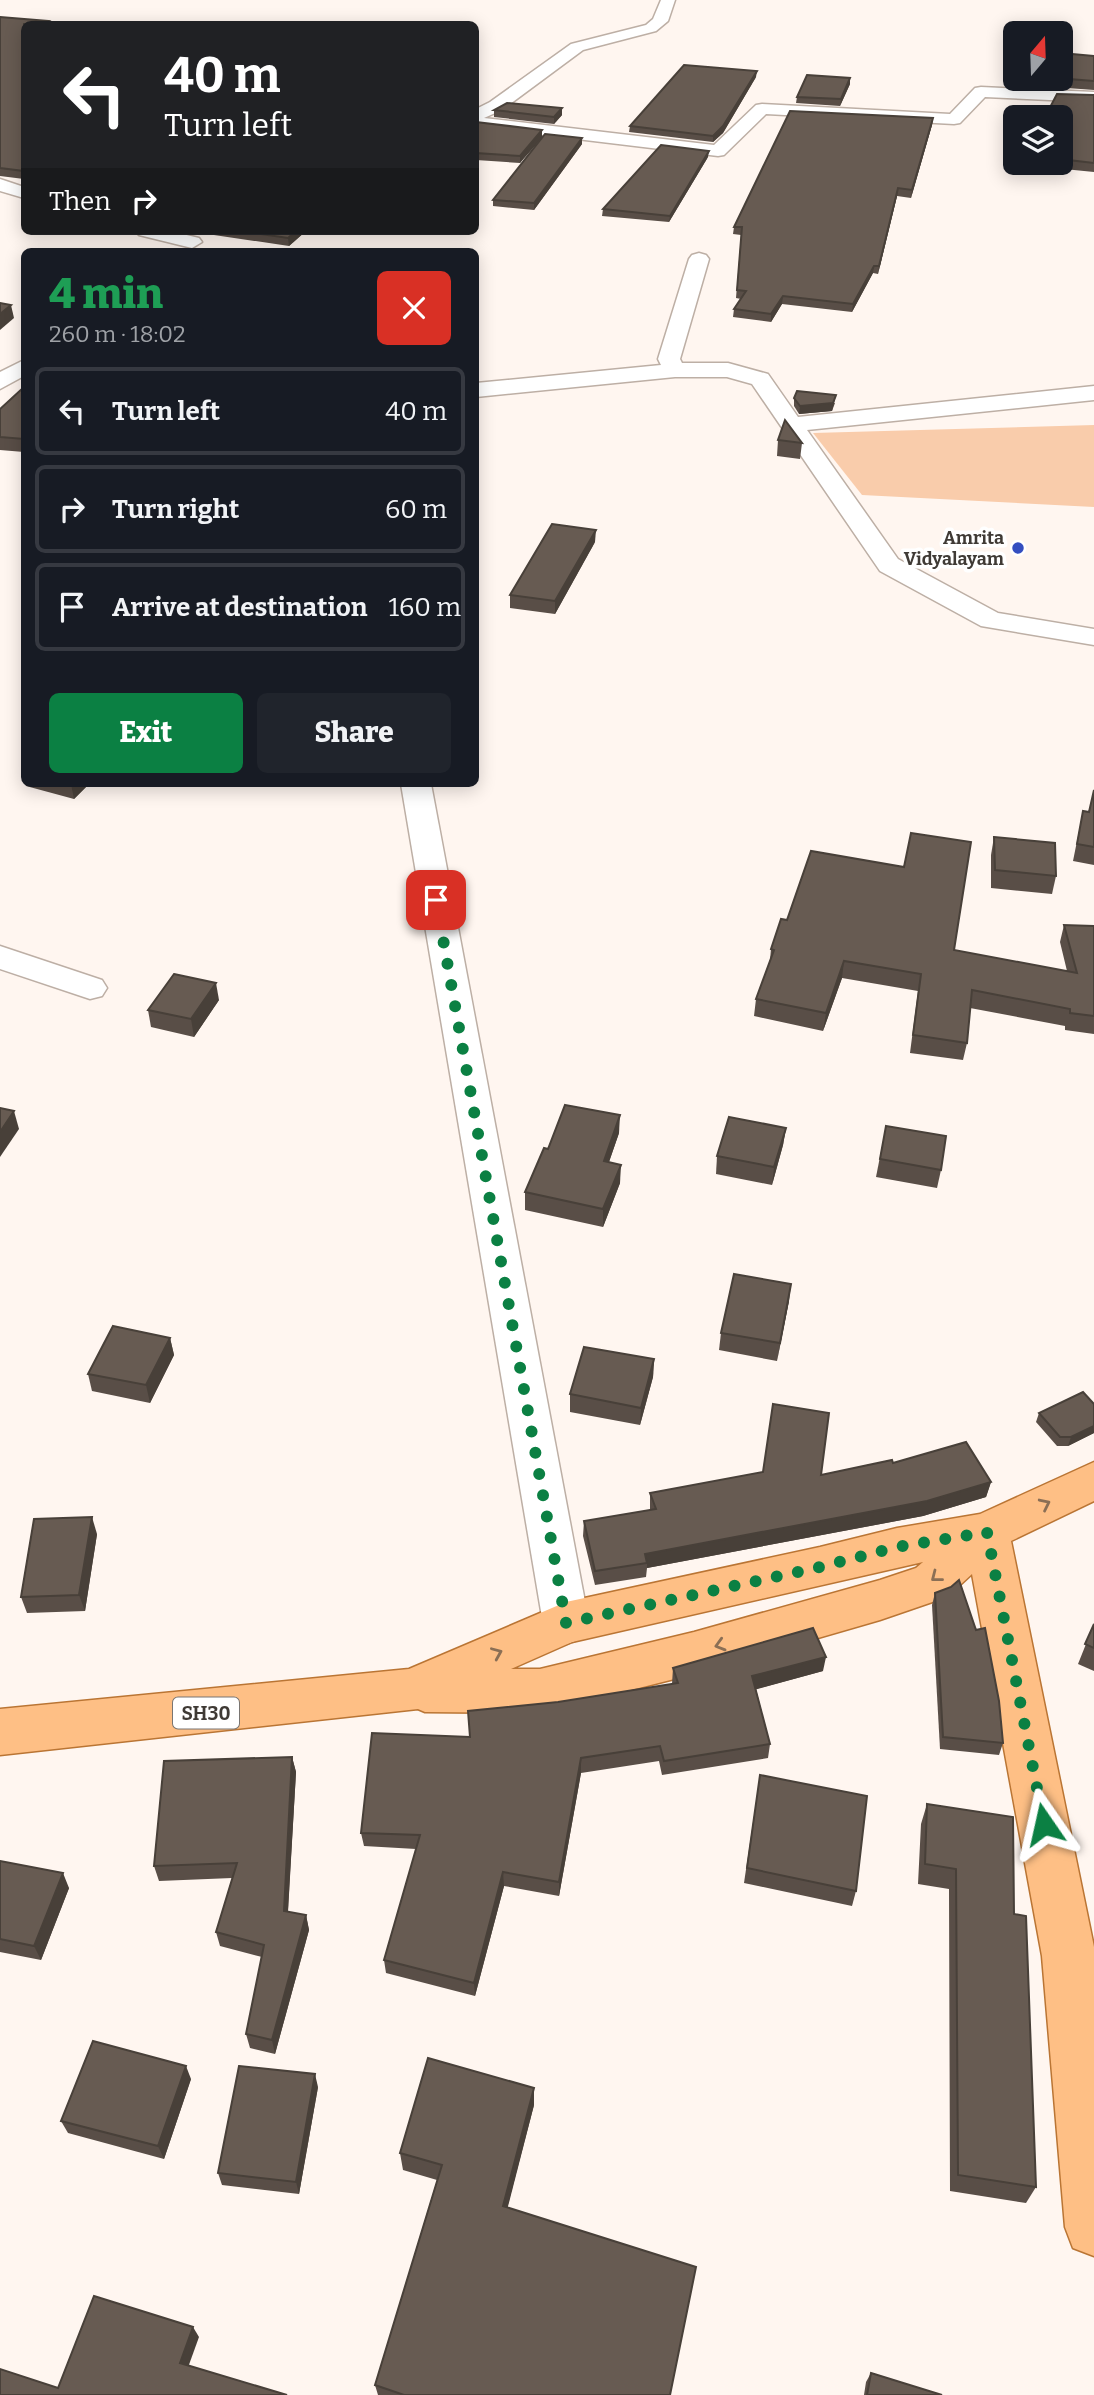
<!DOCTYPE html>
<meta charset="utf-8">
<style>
:root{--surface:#171b24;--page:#20242c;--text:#f1f3f6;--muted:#9ea1a6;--line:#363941;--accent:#0b8043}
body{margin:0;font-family:Bitter,serif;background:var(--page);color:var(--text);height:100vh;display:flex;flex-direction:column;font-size:26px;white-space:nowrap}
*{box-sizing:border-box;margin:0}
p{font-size:23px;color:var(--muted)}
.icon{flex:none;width:38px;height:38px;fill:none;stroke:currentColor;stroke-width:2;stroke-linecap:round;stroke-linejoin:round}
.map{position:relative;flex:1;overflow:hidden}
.panel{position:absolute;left:21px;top:248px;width:458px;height:539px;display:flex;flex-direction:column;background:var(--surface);border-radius:10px;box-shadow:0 4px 18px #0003}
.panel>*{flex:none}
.guide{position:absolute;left:21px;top:21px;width:458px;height:214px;border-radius:10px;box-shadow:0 4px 18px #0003;background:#202124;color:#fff;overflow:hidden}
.needle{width:46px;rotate:19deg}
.tools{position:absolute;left:1003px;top:21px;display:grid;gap:14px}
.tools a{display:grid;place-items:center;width:70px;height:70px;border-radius:10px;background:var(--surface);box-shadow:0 4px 18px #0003;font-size:35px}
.pin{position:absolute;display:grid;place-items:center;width:60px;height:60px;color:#fff;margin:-30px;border-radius:14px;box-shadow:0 4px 10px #0006}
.me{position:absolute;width:77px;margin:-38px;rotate:349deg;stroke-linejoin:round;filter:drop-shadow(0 0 5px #0008)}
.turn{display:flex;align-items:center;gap:24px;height:147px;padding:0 28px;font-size:32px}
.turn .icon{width:91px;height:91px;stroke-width:2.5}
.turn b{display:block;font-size:49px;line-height:60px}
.then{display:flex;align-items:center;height:66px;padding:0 28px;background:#0003;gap:14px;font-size:26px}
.round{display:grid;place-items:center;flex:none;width:74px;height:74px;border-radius:10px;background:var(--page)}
.overview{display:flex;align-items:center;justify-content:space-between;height:119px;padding:0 28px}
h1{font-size:42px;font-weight:800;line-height:52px;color:#1e9e55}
.cta{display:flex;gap:14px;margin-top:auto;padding:14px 28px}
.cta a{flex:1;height:80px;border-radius:10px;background:var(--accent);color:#fff;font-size:28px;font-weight:800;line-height:80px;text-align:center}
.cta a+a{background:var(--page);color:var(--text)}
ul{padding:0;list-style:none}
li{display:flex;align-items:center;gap:21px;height:88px;margin:0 14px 10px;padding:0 14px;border:4px solid var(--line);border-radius:10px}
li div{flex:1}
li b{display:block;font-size:26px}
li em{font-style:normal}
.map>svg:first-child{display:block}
</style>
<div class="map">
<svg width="1094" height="2395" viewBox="0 0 1094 2395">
<rect width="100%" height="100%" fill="#fff6f0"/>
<!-- green -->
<path fill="#f9ccab" d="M1094,425v82l-232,-12 -49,-62z"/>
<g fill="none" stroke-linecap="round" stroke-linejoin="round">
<defs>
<g id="minor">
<path d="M661,0h14l-7,21 -12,10 -73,19 -81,60 -18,8 230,27 42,-40 6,-1 188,10 25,-26 6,-1 113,5v10l-109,-5 -25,26 -6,1 -188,-10 -42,41 -6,1 -242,-29v-18l14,-7 81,-58 75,-19 7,-6z"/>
<path d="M0,179l24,8v11l-24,-7z"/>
<path d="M136,231h34l29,7 3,4 -10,6 -53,-13z"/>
<path d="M699,253l7,2 3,4 -29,100 2,4h46l40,11 30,43 296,-31v14l-287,30 91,129 100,54 96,16v16l-113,-19 -101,-55 -128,-187 -25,-7h-52l-199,20v-14l185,-18 -3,-6 31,-100 3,-4z"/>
<path d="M24,360v16l-24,13v-17z"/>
<path d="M401,784h30l158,839 -6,15 -17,6 -17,-6 -6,-15z"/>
<path d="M0,946l102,34 5,8 -5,8 -12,3 -90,-30z"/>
</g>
<path id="major" d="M1094,1462v39l-83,40 83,406v309l-21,-8 -8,-21 -23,-271 -70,-382 -25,23 -67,23 -186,54 -154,39 -115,-1 -7,-3 -418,46v-46l409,-40 157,-67 254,-55 77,-19 83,-14zM923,1562l-7,6 -36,12 -186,52 -154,37h-29l61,-27z"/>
</defs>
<!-- minor casing -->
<use href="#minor" stroke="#bdafa5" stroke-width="3"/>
<!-- major casing -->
<use href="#major" stroke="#ba7534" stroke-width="3"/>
<!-- minor -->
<use href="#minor" fill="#fff" fill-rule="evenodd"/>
<!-- major -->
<use href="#major" fill="#febf85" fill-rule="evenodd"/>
</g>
<!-- wall -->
<g fill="#594e47">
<path d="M0,17l48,4v3h-24v155l-24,-3z"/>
<path d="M1072,54l22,2v34l-27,-2z"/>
<path d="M756,77l-33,56 -10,9 -84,-10 1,-6z"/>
<path d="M850,84l-10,22 -44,-3 1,-6z"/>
<path d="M1094,95v77l-70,-7 1,-2h35v-46z"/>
<path d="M562,108v7l-8,9 -60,-7v-7z"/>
<path d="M933,118l-1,7 -21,73 -14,-2 -19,78 -5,-1 -21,39 -70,-8 -11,18 -38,-5 1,-8 7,-10 -5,-1 5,-63 -8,-1 1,-7z"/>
<path d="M476,122l66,8 -22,33 -44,-3z"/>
<path d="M582,138v6l-48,66 -41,-4v-6z"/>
<path d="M708,157l-39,65 -67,-6 1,-7z"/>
<path d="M187,231h119l-17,15z"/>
<path d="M24,387v65l-24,-2v-41z"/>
<path d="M794,398l41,5 -3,8 -33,3 -5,-8z"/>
<path d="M778,440l24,3 -2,16 -23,-3z"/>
<path d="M595,542l-40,72 -45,-6v-13z"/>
<path d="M25,784h64l-15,15 -48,-13z"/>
<path d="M1094,789v76l-21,-4 10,-50 6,1z"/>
<path d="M994,837l62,39 -4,18 -61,-6v-33z"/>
<path d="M1064,925l30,1v108l-29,-4v-4l-95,-18 -3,35 -4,17 -53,-7 8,-62 -76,-13 -19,53 -69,-15 2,-17 14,-39 1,-11 183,1 113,21 -7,-29z"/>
<path d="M219,1000l-25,37 -43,-10 -3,-17z"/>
<path d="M886,1126l55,44 -4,18 -61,-11z"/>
<path d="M786,1128l-3,17 -11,40 -56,-11 1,-18z"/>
<path d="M619,1133l-10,29 11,21 -17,44 -78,-17v-18l23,-43z"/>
<path d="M789,1301l-12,60 -58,-11 2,-17z"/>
<path d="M170,1338l4,17 -24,48 -58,-12 -4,-17z"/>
<path d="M654,1359l-1,18 -13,48 -70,-13v-18z"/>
<path d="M1094,1404v29l-26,13h-11l-21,-24 3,-9z"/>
<path d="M893,1463l98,19 -5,15 -63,19 -276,52 -1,9 -51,8 -12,-49 1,-15 66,-11v-17l171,-18z"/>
<path d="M97,1534l-12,77 -58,2 -6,-16z"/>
<path d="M935,1593l68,150 -4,12 -59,-6 -8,-144z"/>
<path d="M1094,1624v47l-16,-7z"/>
<path d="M673,1668l150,3 -67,18 14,55 -2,14 -106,17 -3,-14 -78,12 -22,123 -55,-10 -29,110 -89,-23 -2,-13 32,-111 -52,-3 -3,-13 109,-96 -2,-26 90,-9 114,-18z"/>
<path d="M292,1757l4,15 -8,140 18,3 3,15 -34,124 -25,-6 -4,-14 16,-77 -42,-11 -4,-14 16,-54 -73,3 -5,-15z"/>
<path d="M760,1775l96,116 -4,15 -108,-23z"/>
<path d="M927,1804l87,110 22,273 -10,16 -76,-12 -1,-302 -31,-5 3,-60z"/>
<path d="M0,1861l69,27 -28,72 -41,-8z"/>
<path d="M191,2079l-27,80 -96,-26 -7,-12z"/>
<path d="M318,2087l-19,107 -77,-9 -4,-12z"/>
<path d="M534,2105l-27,103 163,187h-292l-3,-10 62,-205 -34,-10 -3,-17z"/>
<path d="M871,2373l71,22h-78l2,-13z"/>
</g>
<!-- shaded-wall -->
<g fill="#484039">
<path d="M757,71l-1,6 -33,56 -10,9v-6z"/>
<path d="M850,78v6l-10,22 1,-7z"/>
<path d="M562,108v7l-8,9v-7z"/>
<path d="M933,118l-1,7 -21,73 1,-8z"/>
<path d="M542,130v8l-22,25v-7z"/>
<path d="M582,138v6l-48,66v-7z"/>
<path d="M709,151l-1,6 -39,65 1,-6z"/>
<path d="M898,188l-1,8 -19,78 1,-8z"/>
<path d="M296,231h10l-17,15 -1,-8z"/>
<path d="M874,266l-1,7 -21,39 1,-8z"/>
<path d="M783,296l-1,8 -11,18v-8z"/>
<path d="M11,305l3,13 -14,12v-16z"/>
<path d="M836,395l-4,16 -33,3 1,-8z"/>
<path d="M596,530l-1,12 -40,72v-13z"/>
<path d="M71,784h18l-15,15z"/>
<path d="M844,961l-2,17 -19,53 3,-18z"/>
<path d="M216,983l3,17 -25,37 -3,-18z"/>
<path d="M14,1111l5,18 -19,28v-25z"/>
<path d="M620,1115l-1,18 -16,46 1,-18z"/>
<path d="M786,1128l-3,17 -11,40 2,-18z"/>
<path d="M621,1165l-1,18 -17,44v-18z"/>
<path d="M791,1284l-2,17 -12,60 3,-18z"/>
<path d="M170,1338l4,17 -24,48 -4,-18z"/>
<path d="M654,1359l-1,18 -13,48 1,-17z"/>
<path d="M1094,1426v7l-26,13 3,-9z"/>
<path d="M991,1482l-5,15 -63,19 -276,52v-5l-2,-9z"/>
<path d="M92,1517l5,17 -12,77 -6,-16z"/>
<path d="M826,1657l-3,14 -73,20 2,-15z"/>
<path d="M292,1757l4,15 -9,154 -3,-15z"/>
<path d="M581,1758v15l-22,123v-14z"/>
<path d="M503,1872l1,14 -29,110 -1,-13z"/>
<path d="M63,1873l6,15 -28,72 -7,-14z"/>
<path d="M306,1915l3,15 -34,124 -3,-14z"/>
<path d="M186,2066l5,13 -27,80 -6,-13z"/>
<path d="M315,2074l3,13 -19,107 -3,-12z"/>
<path d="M534,2088v17l-30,117 -1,-16z"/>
<path d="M193,2327l6,10 -13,36 -6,-10z"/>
</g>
<!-- building -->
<g fill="#675b52" stroke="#484039" stroke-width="2">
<path d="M0,17l48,4 -6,3h-18v147l-24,-3z"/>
<path d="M1072,54l22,2v25l-25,-2z"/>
<path d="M684,65l73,6 -34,55 -10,10 -83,-10z"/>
<path d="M807,75l43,3 -9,21 -44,-2z"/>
<path d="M1057,94l37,1v68l-34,-4v-42h-15z"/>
<path d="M507,103l55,5 -8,9 -60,-7z"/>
<path d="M790,111l143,7 -21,72 -14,-2 -19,78h-5l-21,38 -70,-8 -12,18 -37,-5 12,-18 -9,-1 5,-63h-8z"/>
<path d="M476,122l66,8 -22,26 -44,-3z"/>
<path d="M545,134l37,4 -48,65 -41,-3z"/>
<path d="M661,145l48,6 -39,65 -67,-7z"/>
<path d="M241,231h55l-8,7z"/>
<path d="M0,303l11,2 -11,9z"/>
<path d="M24,387v52l-24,-2v-28z"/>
<path d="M797,391l39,4 -3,8 -33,3 -6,-8z"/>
<path d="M785,420l17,23 -24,-3z"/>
<path d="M552,524l44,6 -41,71 -45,-6z"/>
<path d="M1094,790v57l-17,-3 6,-33 6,1z"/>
<path d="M911,833l60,9 -17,108 123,23 -13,-48 30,1v90l-24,-3v-4l-98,-19 -5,53 -54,-8 8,-61 -77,-13 -18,52 -70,-14 18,-49 -3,-1 10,-30 6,1 24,-69 93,16z"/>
<path d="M994,837l61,6 1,33 -61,-6z"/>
<path d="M174,974l42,9 -25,36 -43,-9z"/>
<path d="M565,1105l55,10 -16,46 17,4 -18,44 -78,-17 19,-44 4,1z"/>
<path d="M0,1108l14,3 -14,21z"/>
<path d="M729,1117l57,11 -12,39 -57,-11z"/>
<path d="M886,1126l60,10 -5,34 -61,-11z"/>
<path d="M734,1274l57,10 -11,59 -59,-10z"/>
<path d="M113,1326l57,12 -24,47 -58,-11z"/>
<path d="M584,1347l70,12 -13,49 -71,-14z"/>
<path d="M1083,1392l11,12v22l-23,11h-11l-21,-24z"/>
<path d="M773,1404l56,9 -8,62 71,-15 1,3 73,-21 25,40 -64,19 -282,53 2,9 -52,8 -11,-50 72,-12 -6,-16 113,-21z"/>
<path d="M92,1517l-13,78 -58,2 13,-78z"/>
<path d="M959,1580l17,50 9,-2 14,73 4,42 -60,-6 -8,-144 16,-6z"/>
<path d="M1094,1624v24l-9,-4z"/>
<path d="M813,1628l13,29 -74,19 18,68 -106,17 -4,-15 -79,12 -22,124 -56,-10 -29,111 -90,-23 36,-125 -59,-2 11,-100 98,4 -2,-26 90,-9 120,-19 -5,-15z"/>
<path d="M292,1757l-8,154 22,4 -34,125 -26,-6 18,-89 -48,-13 21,-69 -83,3 10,-105z"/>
<path d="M760,1775l107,21 -11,95 -109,-23z"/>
<path d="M927,1804l86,13 1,97 12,2 10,271 -78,-12 -2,-306 -31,-5z"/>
<path d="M0,1861l63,12 -29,73 -34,-7z"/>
<path d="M93,2041l93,25 -28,80 -97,-25z"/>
<path d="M428,2058l106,30 -31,118 193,61 -26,128h-266l-29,-10 67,-220 -42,-12z"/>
<path d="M239,2066l76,8 -19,108 -78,-9z"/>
<path d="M94,2296l99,31 -13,36 107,32h-287v-26l58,19z"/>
<path d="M871,2373l71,22h-75z"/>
</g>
<!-- one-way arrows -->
<defs><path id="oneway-chevron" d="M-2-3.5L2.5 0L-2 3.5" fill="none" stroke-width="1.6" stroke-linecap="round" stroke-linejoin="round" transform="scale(1.75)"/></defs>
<g stroke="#8b6f55">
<use href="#oneway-chevron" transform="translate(1045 1504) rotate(-26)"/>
<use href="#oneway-chevron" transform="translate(936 1577) rotate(142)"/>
<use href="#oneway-chevron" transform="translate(720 1645) rotate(164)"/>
<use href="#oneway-chevron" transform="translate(497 1653) rotate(-23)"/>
</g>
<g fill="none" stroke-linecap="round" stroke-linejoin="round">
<!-- route -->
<path stroke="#0b8043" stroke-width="12" stroke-dasharray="0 21.6" d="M436,900l130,723 254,-56 77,-20 90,-15 57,292"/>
</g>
<!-- markers -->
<circle fill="#344ec0" stroke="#fff" stroke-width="2.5" cx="1018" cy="548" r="7"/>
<g text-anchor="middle" stroke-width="7" stroke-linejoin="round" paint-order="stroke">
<!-- far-poi labels -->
<g font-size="18" font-weight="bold" fill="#3f3a35" stroke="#fff" text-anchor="end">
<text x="1004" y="544">Amrita<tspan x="1004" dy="21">Vidyalayam</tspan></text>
</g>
<!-- shield labels -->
<rect fill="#fff" stroke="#797572" stroke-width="2" x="173" y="1697.5" width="66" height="31" rx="5"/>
<g font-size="19" font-weight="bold" fill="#3f3a35">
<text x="206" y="1720">SH30</text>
</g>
</g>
</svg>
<div class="tools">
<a><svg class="needle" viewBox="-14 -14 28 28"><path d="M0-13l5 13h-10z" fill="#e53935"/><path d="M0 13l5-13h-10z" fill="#9ea1a6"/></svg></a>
<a><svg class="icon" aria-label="layers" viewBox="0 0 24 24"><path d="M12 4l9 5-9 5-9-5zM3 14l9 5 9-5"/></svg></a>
</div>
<div class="pin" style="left:436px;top:900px;background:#d93025"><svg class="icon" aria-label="arrive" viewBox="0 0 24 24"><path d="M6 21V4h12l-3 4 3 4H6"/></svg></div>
<svg class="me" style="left:1044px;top:1824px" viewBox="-20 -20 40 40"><path d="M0-17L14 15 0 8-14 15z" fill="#0b8043" stroke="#fff" stroke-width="4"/></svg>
<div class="guide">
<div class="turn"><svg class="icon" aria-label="left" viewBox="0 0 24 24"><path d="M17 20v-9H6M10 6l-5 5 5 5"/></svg><div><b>40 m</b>Turn left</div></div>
<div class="then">Then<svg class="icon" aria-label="right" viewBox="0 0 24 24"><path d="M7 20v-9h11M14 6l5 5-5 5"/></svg></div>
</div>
<section class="panel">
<div class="overview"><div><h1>4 min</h1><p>260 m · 18:02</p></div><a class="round" style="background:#d93025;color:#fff"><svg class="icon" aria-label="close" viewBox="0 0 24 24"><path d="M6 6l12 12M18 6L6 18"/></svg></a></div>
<ul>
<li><svg class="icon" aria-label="left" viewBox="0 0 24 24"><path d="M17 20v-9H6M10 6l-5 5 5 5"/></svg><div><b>Turn left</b></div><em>40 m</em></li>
<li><svg class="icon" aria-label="right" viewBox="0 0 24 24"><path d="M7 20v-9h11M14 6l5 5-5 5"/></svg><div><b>Turn right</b></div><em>60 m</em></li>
<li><svg class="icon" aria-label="arrive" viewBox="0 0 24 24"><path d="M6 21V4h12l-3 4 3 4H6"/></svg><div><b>Arrive at destination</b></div><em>160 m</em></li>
</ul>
<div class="cta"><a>Exit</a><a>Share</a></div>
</section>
</div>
